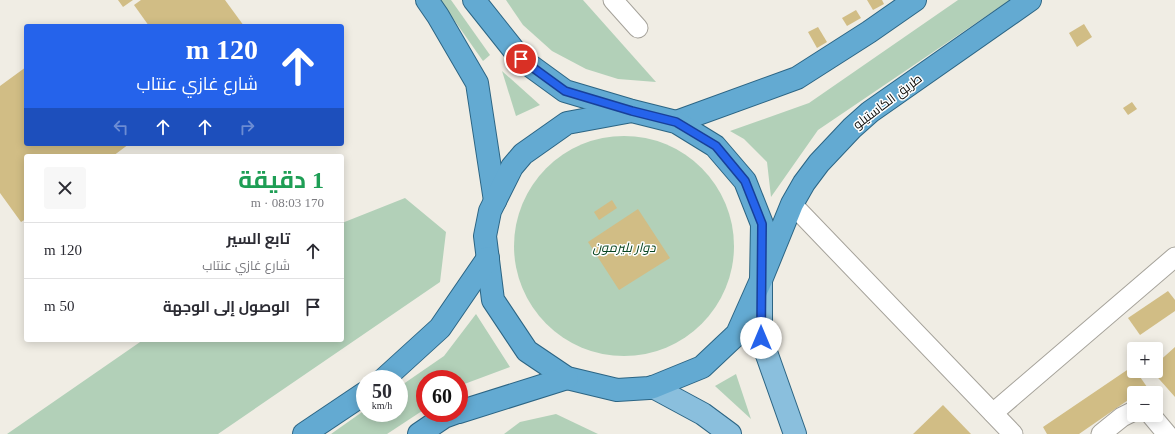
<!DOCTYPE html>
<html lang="ar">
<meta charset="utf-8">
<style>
:root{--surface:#fff;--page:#f7f7f7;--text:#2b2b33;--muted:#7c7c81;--line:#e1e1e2}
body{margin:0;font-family:"Times New Roman",Cairo,serif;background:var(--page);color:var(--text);direction:rtl;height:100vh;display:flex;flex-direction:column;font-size:15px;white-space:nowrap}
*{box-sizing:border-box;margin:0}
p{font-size:13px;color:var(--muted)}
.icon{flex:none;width:22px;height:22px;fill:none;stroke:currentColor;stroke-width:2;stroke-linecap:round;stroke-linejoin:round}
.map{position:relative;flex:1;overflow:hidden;direction:ltr}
.drawer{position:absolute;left:24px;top:154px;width:320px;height:188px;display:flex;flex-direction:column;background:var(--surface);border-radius:4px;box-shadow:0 2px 10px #0003;direction:rtl}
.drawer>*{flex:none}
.banner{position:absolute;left:24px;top:24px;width:320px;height:122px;border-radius:4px;box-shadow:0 2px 10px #0003;direction:rtl;background:#2563eb;color:#fff;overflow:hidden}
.fabs{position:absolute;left:1127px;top:342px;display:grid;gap:8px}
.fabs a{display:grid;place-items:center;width:36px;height:36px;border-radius:4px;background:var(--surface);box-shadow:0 2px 10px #0003;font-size:20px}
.speed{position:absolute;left:356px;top:370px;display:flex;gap:8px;font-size:20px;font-weight:700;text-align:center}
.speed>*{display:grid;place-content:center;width:52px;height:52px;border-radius:50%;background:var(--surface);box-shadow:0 2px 10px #0003;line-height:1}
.speed small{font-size:10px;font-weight:400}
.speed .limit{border:6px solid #d22;background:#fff;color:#111}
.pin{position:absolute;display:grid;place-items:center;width:34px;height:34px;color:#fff;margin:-17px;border:2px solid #fff;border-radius:50%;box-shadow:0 1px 4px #0007}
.me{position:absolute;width:44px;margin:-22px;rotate:0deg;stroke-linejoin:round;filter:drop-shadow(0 0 3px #0008)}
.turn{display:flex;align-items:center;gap:14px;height:84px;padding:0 20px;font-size:18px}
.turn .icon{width:52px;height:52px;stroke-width:2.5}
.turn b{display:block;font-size:28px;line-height:34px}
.lanes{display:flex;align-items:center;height:38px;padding:0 20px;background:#0003;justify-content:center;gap:20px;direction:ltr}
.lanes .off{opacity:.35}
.round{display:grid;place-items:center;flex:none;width:42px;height:42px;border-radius:4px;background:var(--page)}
.head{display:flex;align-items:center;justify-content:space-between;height:68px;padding:0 20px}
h1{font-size:24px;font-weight:700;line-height:30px;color:#1e9e55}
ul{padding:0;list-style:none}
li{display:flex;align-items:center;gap:12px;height:56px;padding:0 20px;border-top:1px solid var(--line)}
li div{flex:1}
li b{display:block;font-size:15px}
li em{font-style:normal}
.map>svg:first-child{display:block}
</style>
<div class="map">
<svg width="1175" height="434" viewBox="0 0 1175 434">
<rect width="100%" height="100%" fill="#f0ede4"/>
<!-- green -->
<g fill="#b2d0b8">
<path d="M440,0h11l39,55 -7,6z"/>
<path d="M506,0h77l73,82 -38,-3 -32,-10 -34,-18 -29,-26z"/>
<path d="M958,0h52l-192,130 -47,67 -4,-35 -23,-23 -14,-8 79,-28z"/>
<path d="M502,71l38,34 -24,11z"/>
<circle cx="624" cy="246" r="110"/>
<path d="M405,198l41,34 -6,50 -222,152h-211l136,-94h199v-117z"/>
<path d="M476,314l34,53 -51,19v-7h-34v30l-38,25h-56l34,-24v3h34v-26l45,-31z"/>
<path d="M736,374l15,45 -36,-33z"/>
<path d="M556,414l42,20h-94l16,-12z"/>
</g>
<!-- building -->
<g fill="#d1bd85">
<path d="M118,0h15l-10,7z"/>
<path d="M141,0h84l19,26h-95l-15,-21z"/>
<path d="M867,0h15l2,4 -11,6z"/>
<path d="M856,10l5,8 -14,8 -5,-8z"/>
<path d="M1084,24l8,13 -15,10 -8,-14z"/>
<path d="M818,27l9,15 -10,6 -9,-16z"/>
<path d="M26,67v77h103l-16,12h-87v63l-5,3 -21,-29v-107z"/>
<path d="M1132,102l5,7 -9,6 -5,-7z"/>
<path d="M612,200l5,8 -18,12 -5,-8z"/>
<path d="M638,209l32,49 -51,32 -31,-48z"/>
<path d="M1168,291l7,9v11l-35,24 -12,-17z"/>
<path d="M1175,347v50l-23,-26h4v-7z"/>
<path d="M1133,366l1,2v3h2l11,16 -9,6h-4v3l-55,38h-32l-4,-7z"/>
<path d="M943,405l28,29h-58z"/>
</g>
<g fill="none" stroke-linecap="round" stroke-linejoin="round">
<defs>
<g id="minor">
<path d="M613,0l25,28"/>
<path d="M792,204l221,230"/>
<path d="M993,413l182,-156"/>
<path d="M1151,415l16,19"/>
<path d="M1101,434l21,-17 12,-6"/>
</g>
<g id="primary">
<path d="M761,280v58l34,96"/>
<path d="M653,387l50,27 27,20"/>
</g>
<g id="trunk">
<path d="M427,0l11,16 39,67 18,118"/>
<path d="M474,0l47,59 44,32 64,19"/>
<path d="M676,122l121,-44 72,-46 46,-32"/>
<path d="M761,280l1,-56 -17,-43 -30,-35 -39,-24 -44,-11 -65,12 -44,31 -11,13 -22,44 -5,25 8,64 34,51 40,27 50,12 32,-2 4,-1 49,-20 35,-33 24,-54 31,-76 12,-21 15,-20 33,-35 18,-16 160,-112"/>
<path d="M384,379l56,-51 48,-70"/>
<path d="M459,412l108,-34"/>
<path d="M304,434l61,-41"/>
<path d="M419,434l25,-17 11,-4"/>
</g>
</defs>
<!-- minor casing -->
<use href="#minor" stroke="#a5a29a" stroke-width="21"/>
<!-- primary casing -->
<use href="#primary" stroke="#2c6584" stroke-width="24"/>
<!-- trunk casing -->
<use href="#trunk" stroke="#2c6584" stroke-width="24"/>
<!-- minor -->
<use href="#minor" stroke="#fff" stroke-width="19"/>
<!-- primary -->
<use href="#primary" stroke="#8abfdd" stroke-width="22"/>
<!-- trunk -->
<use href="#trunk" stroke="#63aad2" stroke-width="22"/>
</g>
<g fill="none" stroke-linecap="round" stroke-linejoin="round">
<defs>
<path id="route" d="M521,59l44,32 67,20 44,11 40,24 29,35 17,43 -1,114"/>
</defs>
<!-- route casing -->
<use href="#route" stroke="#184099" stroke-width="10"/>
<!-- route -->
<use href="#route" stroke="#2563eb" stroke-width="7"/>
</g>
<g text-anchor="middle" stroke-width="3" stroke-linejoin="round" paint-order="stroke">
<!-- street labels -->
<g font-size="13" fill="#0e0d0a" stroke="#fff">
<text transform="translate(887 101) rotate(-37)" y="5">طريق الكاستيلو</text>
</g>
<!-- park labels -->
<g font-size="13" font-style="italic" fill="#074420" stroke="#fff">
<text x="624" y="252">دوار بليرمون</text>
</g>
</g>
</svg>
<div class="fabs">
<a>+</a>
<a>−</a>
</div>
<div class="speed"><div>50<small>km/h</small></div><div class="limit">60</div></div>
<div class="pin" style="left:521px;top:59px;background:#d93025"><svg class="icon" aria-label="arrive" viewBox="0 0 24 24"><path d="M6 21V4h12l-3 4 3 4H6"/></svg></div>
<svg class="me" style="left:761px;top:338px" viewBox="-20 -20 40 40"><circle r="19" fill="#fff"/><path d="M0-13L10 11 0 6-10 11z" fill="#2563eb"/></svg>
<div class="banner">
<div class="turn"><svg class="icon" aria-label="ahead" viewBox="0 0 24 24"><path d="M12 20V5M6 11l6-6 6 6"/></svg><div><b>120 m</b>شارع غازي عنتاب</div></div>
<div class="lanes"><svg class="icon off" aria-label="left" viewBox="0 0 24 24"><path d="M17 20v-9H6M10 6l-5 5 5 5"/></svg><svg class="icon" aria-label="ahead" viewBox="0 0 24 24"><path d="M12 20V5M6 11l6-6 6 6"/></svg><svg class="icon" aria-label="ahead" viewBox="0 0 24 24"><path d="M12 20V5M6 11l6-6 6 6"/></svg><svg class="icon off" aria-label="right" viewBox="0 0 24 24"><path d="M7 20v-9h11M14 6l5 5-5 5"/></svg></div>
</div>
<section class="drawer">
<div class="head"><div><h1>1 دقيقة</h1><p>170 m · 08:03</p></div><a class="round"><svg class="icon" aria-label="close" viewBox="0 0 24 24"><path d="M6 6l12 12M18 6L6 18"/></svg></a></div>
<ul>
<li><svg class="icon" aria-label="ahead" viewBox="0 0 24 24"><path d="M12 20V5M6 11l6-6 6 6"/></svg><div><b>تابع السير</b><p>شارع غازي عنتاب</p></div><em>120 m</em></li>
<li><svg class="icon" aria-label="arrive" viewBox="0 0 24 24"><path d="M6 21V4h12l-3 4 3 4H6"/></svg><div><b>الوصول إلى الوجهة</b></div><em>50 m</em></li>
</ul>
</section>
</div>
